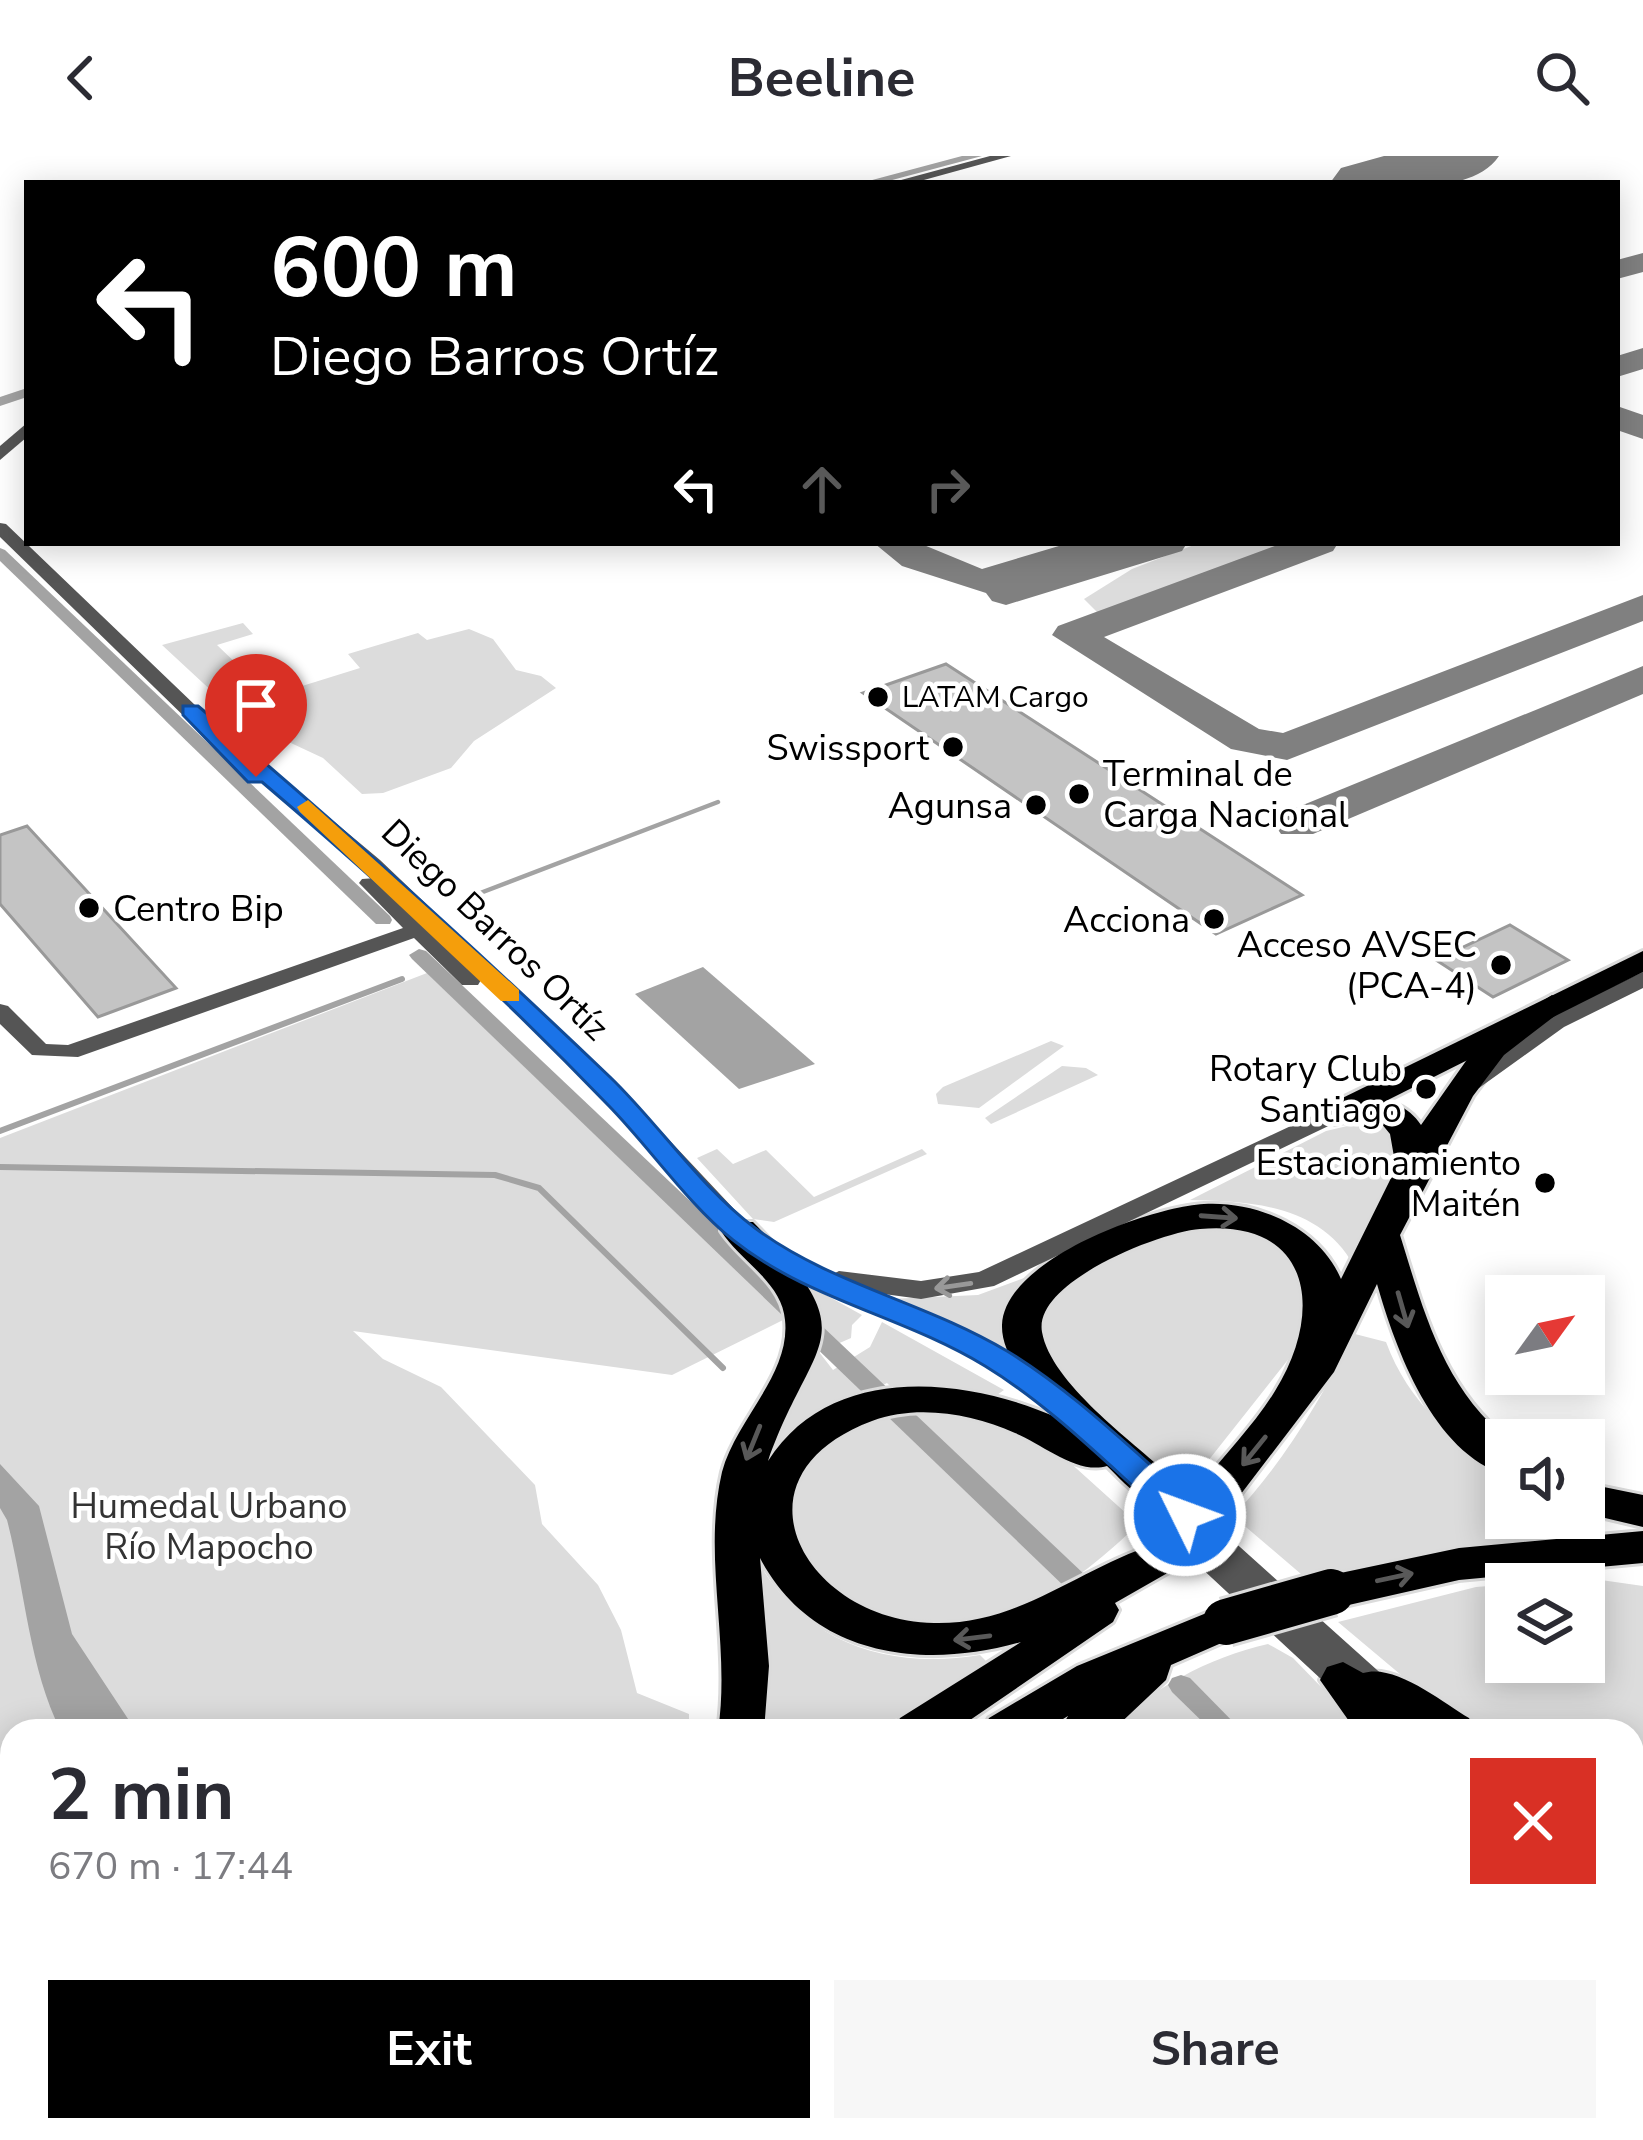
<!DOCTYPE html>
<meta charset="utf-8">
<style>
:root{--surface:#fff;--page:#f7f7f7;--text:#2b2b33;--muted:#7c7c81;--accent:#000}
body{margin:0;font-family:"Nunito Sans",sans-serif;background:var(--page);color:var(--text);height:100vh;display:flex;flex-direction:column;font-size:45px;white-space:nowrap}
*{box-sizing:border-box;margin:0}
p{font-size:39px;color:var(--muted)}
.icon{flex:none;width:66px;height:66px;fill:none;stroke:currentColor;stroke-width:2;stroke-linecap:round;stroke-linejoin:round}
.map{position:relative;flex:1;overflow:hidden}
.side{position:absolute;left:0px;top:1563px;width:1644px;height:423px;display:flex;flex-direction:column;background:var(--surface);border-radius:36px 36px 0 0;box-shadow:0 6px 30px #0003}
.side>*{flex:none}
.guide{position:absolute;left:24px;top:24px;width:1596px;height:366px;border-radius:0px;box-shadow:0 6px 30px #0003;background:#000;color:#fff;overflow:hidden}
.needle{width:78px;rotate:57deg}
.buttons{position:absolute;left:1485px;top:1119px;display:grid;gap:24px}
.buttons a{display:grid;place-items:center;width:120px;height:120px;border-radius:0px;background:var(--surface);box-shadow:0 6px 30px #0003;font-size:60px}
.pin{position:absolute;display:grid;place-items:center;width:102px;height:102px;color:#fff;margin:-123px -51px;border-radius:50% 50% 50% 0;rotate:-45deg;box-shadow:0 0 12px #0007}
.pin .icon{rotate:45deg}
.me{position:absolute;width:132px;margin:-66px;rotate:312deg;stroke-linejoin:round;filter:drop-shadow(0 0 9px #0008)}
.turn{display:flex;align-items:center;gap:42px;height:252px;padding:0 48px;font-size:54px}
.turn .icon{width:156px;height:156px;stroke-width:2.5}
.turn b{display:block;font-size:84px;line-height:102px}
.lanes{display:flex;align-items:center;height:114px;padding:0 48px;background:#0003;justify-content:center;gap:60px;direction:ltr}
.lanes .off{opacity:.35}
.round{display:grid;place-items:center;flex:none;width:126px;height:126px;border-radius:0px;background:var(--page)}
.summary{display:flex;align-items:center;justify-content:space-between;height:204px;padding:0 48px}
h1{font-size:72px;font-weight:700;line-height:90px}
.primary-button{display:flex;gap:24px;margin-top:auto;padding:24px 48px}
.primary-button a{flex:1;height:138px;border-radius:0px;background:var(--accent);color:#fff;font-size:48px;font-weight:700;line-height:138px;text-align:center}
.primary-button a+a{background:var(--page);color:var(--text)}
header{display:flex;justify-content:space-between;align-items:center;height:156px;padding:0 48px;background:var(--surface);font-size:54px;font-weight:700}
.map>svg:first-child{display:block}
</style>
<header><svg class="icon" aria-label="back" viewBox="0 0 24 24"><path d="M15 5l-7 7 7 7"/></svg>Beeline<svg class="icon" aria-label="search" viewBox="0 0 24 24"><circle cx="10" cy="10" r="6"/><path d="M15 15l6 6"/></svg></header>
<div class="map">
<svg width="1643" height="1984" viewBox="0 0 1643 1984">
<rect width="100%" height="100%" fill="#fff"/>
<!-- green -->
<g fill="#dcdcdc" fill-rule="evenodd">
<path d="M1199,387h103l-201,73 -17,-17 48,-30z"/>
<path d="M243,467l10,11 -36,11 53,51 90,-28 -12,-14 70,-21 9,7 42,-11 24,10 23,31 25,6 15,12 -82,53 -23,27 -68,25 -21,1 -39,-36 -79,-37 -82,-76z"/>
<path d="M427,817l360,345 -115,57 -319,-44 30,28 58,28 94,98 7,39 56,61 23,45 16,63 52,21v17h-677v340l-12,7v-940z"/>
<path d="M1051,885l13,5 -85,62 -41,-4 -2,-10 7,-7z"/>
<path d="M1062,910l24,2 12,7 -107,49 -6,-6z"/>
<path d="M1373,964l14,5 13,36 -46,105c-33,-61 -103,-65 -164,-66l136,-69z"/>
<path d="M717,993l16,15 33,-14 48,47 108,-48 5,5 -153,68 -21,-3 -56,-61z"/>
<path d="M1232,1068l46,20 31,43 -11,60 -113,143c-33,-31 -159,-125 -145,-173 8,-26 30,-38 52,-49 59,-31 75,-37 140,-44z"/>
<path d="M1032,1119l7,3 -27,74 -7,4 -116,-57 89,-4z"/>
<path d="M797,1123l65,36 -10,10 -1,13 -32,14 14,18 37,-23 12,-25 122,68 -10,7 -100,-7 -7,-7 -88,45 -42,41 56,-121 14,-7c-16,-21 -10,-42 -30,-62z"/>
<path d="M1355,1178l31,8c22,60 69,101 120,135v41h75l4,14 -158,21 -119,27 -75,-64c52,-55 86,-115 122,-182z"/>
<path d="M908,1250l77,11 71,33 82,74c-73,72 -160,127 -267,90 -27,-9 -57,-44 -80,-63l-5,-71 33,-41z"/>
<path d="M758,1406c49,82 131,108 222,93l7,7 -111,69h-123z"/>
<path d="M1587,1422l56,8v175l-11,1v-31h-142l-77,-46 -75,-63 138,-35zM1506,1428h78v78h-78z"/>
<path d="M1268,1488l25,14 71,73h-257c46,-43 100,-73 161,-87z"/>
<path d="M314,1974h809l5,10h-809z"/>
</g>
<!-- water -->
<g fill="#a3a3a3">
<path d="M703,811l112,97 -76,25 -104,-95z"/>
<path d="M0,1308l39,42 33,128 64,97h-75c-32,-63 -36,-142 -54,-211l-7,-12z"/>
<path d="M399,1974h158l7,10h-152z"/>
</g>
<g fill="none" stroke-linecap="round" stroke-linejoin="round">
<!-- stream-far2 -->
<path stroke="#a3a3a3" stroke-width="4.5" d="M475,739l243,-93"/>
<!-- stream-far1 -->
<g stroke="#a3a3a3" stroke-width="6">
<path d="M0,975l402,-152"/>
<path d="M0,1011l495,8 44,13 184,180"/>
</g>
<!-- stream -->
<path stroke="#a3a3a3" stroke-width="8" d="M392,1984l7,-10"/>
<!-- canal -->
<g fill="#a3a3a3" fill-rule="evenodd">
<path d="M962,0h20l-101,27h-20z"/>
<path d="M27,232v9l-27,9v-9z"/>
<path d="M0,392l5,2 385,366 2,4 -2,4h-14l-376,-363z"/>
<path d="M419,793l7,2 659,624 4,7 -4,7 -9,3 -9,-3 -655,-630 -3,-4z"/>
<path d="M1181,1519l9,3 52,53h-30l-40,-39 -4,-7 4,-7z"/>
<path d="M1632,1949l11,4v31h-11l-10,-10h10z"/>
</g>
<!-- taxiway -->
<g fill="#808080" fill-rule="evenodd">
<path d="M1643,97v19l-26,7v-19z"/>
<path d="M1643,192v21l-26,8v-21z"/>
<path d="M1617,250l26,9v24l-26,-9z"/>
<path d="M874,387h45l63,26 87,-26h118l-5,8 -176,54 -14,-4 -6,-8 -84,-27z"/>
<path d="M1283,387h55l-5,8 -229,86 155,92 24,4 360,-138v26l-356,139 -56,-11 -179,-114 6,-9z"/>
<path d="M1643,510v28l-330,140h-32l-7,-10 7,-10z"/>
</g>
<!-- runway -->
<path fill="#808080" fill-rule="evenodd" d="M1384,0h115c-30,44 -121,27 -169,27l11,-15z"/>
</g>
<!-- building -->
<g fill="#c4c4c4" stroke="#999" stroke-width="3">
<path d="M946,508l356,231 -86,39 -353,-241z"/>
<path d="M27,670l149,162 -78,29 -98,-113v-69z"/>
<path d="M1510,769l58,35 -75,37 -57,-37z"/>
</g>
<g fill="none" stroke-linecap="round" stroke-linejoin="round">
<defs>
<path id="trunk" d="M1643,795v21l-297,149 -11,3 -16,-10 5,-7z"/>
<g id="motorway">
<path d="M1552,839l17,10 -65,50 -31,41 -73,139c24,77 43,153 109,205l-3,35c-73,-22 -110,-125 -129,-191l-43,88 -103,135 -15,4 -15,-4 -6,-11 6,-11c24,-31 54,-61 74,-94 49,-78 38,-172 -75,-162 -40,3 -167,53 -158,103 9,51 90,109 127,143l6,11 -6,11c-29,8 -42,-12 -62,-31 -29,9 -65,-22 -92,-33 -43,-19 -97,-29 -143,-12 -149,56 -66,200 62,202 86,2 145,-55 222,-79l15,5 7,11 -7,11 -56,32 4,7 -6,12 -159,109h-61l7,-13 121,-76c-98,28 -209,15 -261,-84l9,108 -5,65h-46c13,-86 -16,-174 4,-259 13,-51 69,-98 63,-152 -3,-38 -45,-59 -64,-89l6,-9h26c116,119 60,111 15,239 63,-99 198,-84 290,-43 -21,-23 -57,-59 -56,-93 2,-65 148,-118 202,-121 55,-3 115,24 137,75l55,-111 -6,-34 -9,-11 -59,-1 -5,-8 5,-8c34,-8 77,-15 99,19l59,-84z"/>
<path d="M1584,1327l59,12v32l-59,-14z"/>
<path d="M1643,1375v32l-184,17 -128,29 -15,-5 -7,-12 7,-12 15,-5 128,-27z"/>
<path d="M1226,1449l16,5 6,12 -6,12 -71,31 -5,15 -54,51h-53l9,-15 -25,15h-61l7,-13 88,-52z"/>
<path d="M1343,1506l20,11c32,-10 79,29 106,45l7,13h-62l-13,-8 4,8h-49l-36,-51 7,-13z"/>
<path d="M1643,1603v38l-11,1v-38z"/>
<rect x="1632" y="1872" width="11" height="46"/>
<path d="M197,1974h65l-4,10h-65z"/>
<path d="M304,1974h64l-4,10h-64z"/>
</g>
</defs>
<!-- trunk casing -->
<use href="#trunk" stroke="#dbdbdb" stroke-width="6"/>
<!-- motorway casing -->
<use href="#motorway" stroke="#dbdbdb" stroke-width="6"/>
<!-- minor -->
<g fill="#555" fill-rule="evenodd">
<path d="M990,0h21l-98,27h-23z"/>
<path d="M27,267v14l-27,23v-14z"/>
<path d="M0,367l6,1 190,182 184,154 246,234 123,131 68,46 12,5 10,-5 82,10 58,-9 348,-163 8,-2 12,7 -4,5 -349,167 -73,13 -52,-7 101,42 86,54 4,7 -4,7 -9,2 -95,-58 -153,-63 -68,-46 -121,-133 -129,-124 -3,5h-16l-48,-47 -336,119 -46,-2 -32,-31v-20l8,2 38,38 22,1 335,-117 -44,-45 3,-4 14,-1 -182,-152 -194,-189z"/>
<path d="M1643,816v16l-79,39 -85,61h-16l-4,-5 89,-66z"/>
<path d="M1142,1309l10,3 283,254 4,9h-62l-179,-166 -4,-8 10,-9 -76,-73 4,-7z"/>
<path d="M1632,1745l11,4v33l-11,-4z"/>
<path d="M1632,1781l11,4v35l-11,-3z"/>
</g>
<!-- trunk -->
<use href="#trunk" fill="#000" fill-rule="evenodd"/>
<!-- motorway -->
<use href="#motorway" fill="#000" fill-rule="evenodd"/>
<defs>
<g id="motorway-bridge">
<path d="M1168,1391l48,-51"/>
<path d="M1226,1466l105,-30"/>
</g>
</defs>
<!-- motorway-bridge casing -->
<use href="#motorway-bridge" stroke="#dbdbdb" stroke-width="52" stroke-linecap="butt"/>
<!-- motorway-bridge -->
<use href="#motorway-bridge" stroke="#000" stroke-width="46"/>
</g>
<!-- one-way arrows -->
<defs><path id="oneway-shaft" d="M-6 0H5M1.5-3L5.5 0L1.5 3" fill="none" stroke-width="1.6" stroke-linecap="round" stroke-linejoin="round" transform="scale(3)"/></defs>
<g stroke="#595959">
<use href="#oneway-shaft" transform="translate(1219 1061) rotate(4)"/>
<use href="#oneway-shaft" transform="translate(1403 1154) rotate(74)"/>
<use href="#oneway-shaft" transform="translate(753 1287) rotate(112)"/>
<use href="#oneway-shaft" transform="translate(1254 1295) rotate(129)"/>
<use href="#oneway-shaft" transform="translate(1395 1421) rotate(-12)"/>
<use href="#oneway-shaft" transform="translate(972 1482) rotate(173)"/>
</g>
<use stroke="#999" href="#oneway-shaft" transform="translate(953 1130) rotate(172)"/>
<!-- route -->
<path fill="#1a73e8" stroke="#114b97" stroke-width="3" d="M183,550h15c142,119 278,243 412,371 49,47 90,110 145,151 77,57 170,74 252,123 69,42 129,103 190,155l4,9 -4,8h-23c-61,-53 -120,-115 -189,-157 -82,-50 -177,-66 -252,-126 -46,-37 -83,-92 -124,-134 -110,-114 -227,-222 -347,-324h-14l-65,-67z"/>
<!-- slow -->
<path fill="#f59e0b" d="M308,644l211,190v11h-18l-201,-189 -3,-5z"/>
<!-- markers -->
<g fill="#000" stroke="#fff" stroke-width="4.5">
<circle cx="878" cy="541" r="12"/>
<circle cx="953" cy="591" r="12"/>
<circle cx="1079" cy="638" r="12"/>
<circle cx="1036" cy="649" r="12"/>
<circle cx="89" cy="752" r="12"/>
<circle cx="1214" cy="763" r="12"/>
<circle cx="1501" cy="809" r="12"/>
<circle cx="1426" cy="933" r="12"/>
<circle cx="1545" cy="1027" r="12"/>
</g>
<g text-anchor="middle" stroke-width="9" stroke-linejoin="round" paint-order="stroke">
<!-- far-poi labels -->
<g font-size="30" fill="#000" stroke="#fff" text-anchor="start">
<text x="902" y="551">LATAM Cargo</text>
</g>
<!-- poi labels -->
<g font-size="36" fill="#000" stroke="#fff" text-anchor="end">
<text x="929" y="604">Swissport</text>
<text x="1103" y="630" text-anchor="start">Terminal de<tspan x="1103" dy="41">Carga Nacional</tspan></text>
<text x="1012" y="662">Agunsa</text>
<text x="113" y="765" text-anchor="start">Centro Bip</text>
<text x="1190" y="776">Acciona</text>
<text x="1477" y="801">Acceso AVSEC<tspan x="1477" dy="41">(PCA-4)</tspan></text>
<text x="1402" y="925">Rotary Club<tspan x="1402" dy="41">Santiago</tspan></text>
<text x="1521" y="1019">Estacionamiento<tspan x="1521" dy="41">Maitén</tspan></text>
</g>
<!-- street labels -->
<g font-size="36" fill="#000" stroke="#fff">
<text transform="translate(496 773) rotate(44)" y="13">Diego Barros Ortíz</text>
</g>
<!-- park labels -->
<g font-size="36" fill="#333" stroke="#fff">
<text x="209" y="1362">Humedal Urbano<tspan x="209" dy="41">Río Mapocho</tspan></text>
</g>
</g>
</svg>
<div class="buttons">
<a><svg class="needle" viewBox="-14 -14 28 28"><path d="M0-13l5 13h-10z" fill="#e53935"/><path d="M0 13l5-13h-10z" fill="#7c7c81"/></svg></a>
<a><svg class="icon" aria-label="sound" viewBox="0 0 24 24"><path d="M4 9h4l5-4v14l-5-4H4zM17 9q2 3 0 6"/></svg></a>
<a><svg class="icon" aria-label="layers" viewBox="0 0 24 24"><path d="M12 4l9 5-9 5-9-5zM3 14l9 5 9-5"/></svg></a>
</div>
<div class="pin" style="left:256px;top:621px;background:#d93025"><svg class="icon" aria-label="arrive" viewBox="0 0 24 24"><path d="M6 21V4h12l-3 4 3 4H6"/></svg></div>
<svg class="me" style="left:1185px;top:1359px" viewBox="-20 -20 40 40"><circle r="17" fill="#1a73e8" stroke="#fff" stroke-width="3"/><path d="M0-11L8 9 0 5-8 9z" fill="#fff"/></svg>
<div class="guide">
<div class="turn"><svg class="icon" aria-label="left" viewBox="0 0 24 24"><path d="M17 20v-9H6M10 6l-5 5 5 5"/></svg><div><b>600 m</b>Diego Barros Ortíz</div></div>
<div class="lanes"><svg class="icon" aria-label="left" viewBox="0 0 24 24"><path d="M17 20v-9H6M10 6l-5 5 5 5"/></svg><svg class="icon off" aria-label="ahead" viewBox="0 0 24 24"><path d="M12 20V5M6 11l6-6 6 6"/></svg><svg class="icon off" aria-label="right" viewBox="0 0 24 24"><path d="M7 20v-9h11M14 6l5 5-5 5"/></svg></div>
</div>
<section class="side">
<div class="summary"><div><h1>2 min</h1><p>670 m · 17:44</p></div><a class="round" style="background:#d93025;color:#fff"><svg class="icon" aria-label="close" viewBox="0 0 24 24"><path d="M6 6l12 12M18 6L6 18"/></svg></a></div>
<div class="primary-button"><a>Exit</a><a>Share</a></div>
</section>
</div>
